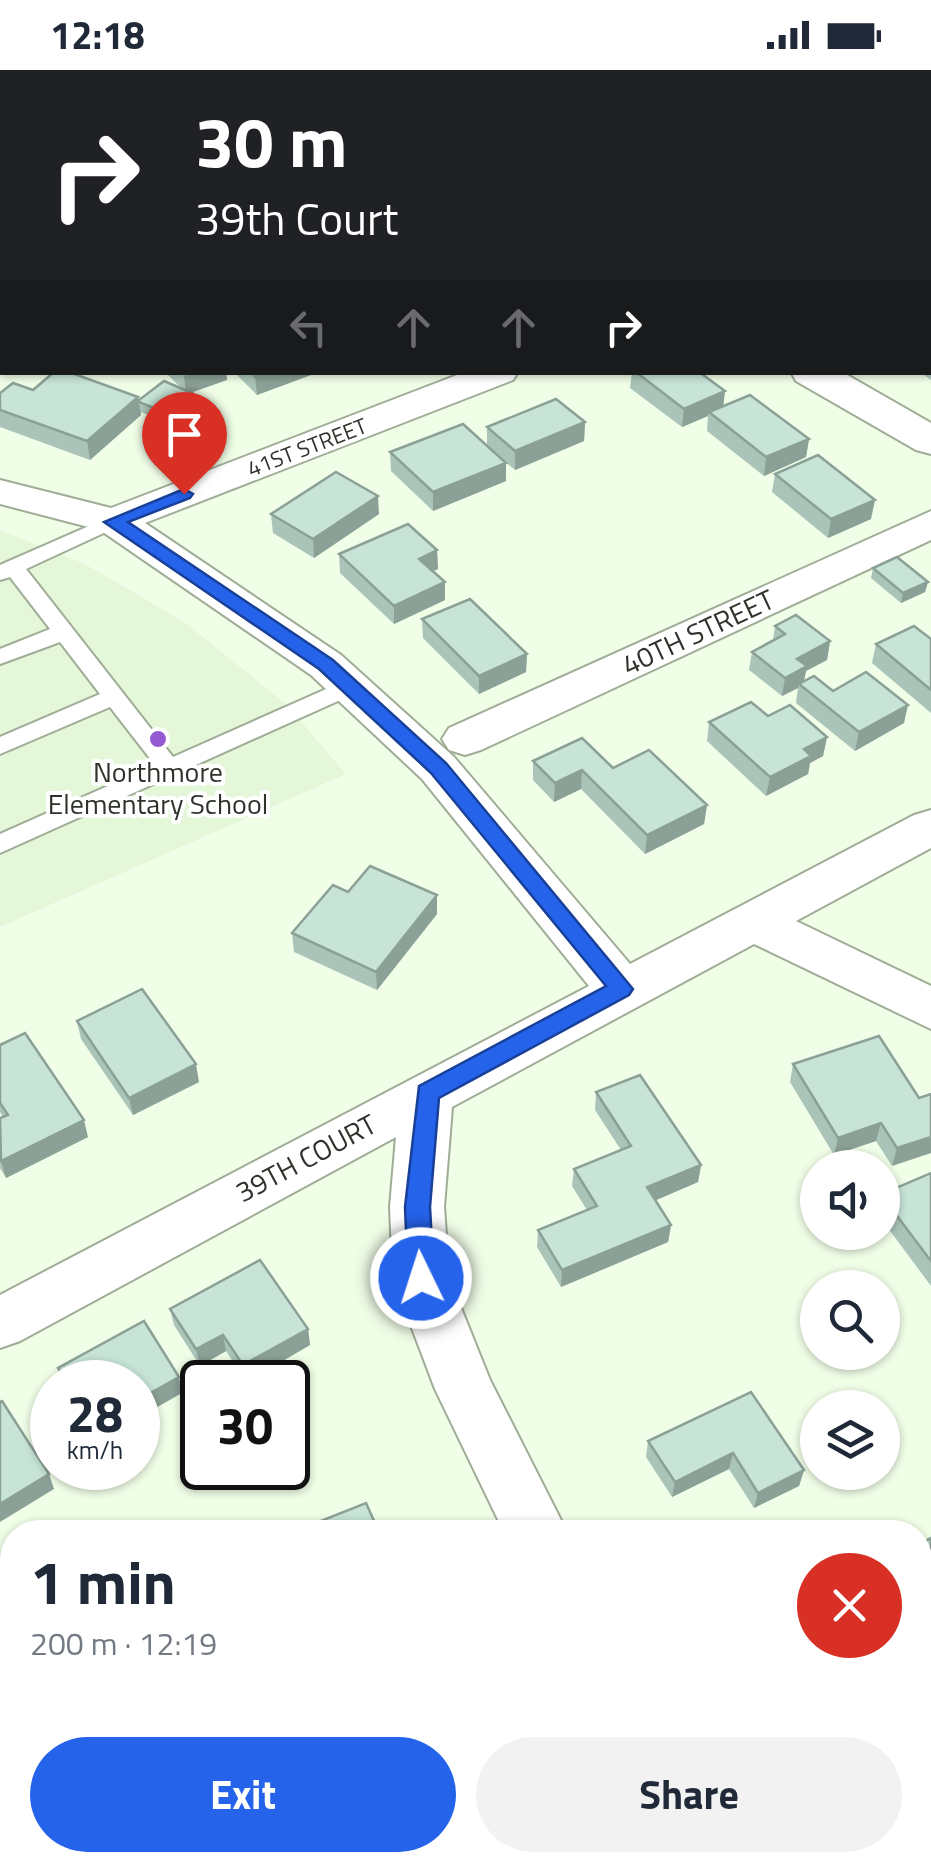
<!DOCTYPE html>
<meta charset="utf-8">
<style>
:root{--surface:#fff;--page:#f2f2f3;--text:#1f2937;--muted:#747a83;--accent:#2563eb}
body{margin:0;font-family:"Titillium Web",sans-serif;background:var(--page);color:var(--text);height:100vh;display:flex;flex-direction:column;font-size:38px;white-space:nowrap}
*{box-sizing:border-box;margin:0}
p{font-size:32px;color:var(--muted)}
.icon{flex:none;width:55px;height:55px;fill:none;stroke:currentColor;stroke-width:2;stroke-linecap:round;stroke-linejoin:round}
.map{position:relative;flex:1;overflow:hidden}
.sheet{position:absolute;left:0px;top:1450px;width:932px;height:352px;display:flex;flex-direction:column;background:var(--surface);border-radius:40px 40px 0 0;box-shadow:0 2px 8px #0004}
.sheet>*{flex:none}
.hud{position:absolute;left:0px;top:0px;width:932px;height:305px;box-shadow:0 2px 8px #0004;background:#202124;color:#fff;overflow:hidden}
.controls{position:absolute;left:800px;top:1080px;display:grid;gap:20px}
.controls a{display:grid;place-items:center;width:100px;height:100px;border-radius:50%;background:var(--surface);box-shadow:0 2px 8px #0004;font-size:50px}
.speed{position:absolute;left:30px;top:1290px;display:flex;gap:20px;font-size:50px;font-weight:700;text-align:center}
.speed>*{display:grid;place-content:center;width:130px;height:130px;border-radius:50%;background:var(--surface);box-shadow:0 2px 8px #0004;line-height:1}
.speed small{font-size:25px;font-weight:400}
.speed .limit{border:5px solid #111;border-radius:15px;background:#fff;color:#111}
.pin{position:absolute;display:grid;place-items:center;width:85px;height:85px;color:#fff;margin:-102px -42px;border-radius:50% 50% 50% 0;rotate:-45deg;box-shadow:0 0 10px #0007}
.pin .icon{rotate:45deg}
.me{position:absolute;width:110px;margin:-55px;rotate:356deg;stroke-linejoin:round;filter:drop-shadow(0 0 8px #0008)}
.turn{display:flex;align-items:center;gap:35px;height:210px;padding:0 30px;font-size:45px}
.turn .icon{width:130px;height:130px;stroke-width:2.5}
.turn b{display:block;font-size:70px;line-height:85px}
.lanes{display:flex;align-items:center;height:95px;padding:0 30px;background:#0003;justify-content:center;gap:50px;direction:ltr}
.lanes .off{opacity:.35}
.round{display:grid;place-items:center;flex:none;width:105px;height:105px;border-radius:52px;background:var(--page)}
.headline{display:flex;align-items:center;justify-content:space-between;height:170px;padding:0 30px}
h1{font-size:60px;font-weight:700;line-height:75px}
.button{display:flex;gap:20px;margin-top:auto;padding:20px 30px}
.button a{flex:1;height:115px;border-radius:60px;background:var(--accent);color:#fff;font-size:40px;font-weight:700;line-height:115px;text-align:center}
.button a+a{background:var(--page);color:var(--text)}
.status{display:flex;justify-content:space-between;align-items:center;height:70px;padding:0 50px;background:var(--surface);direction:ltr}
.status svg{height:28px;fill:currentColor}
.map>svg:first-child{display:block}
</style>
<div class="status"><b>12:18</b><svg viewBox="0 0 49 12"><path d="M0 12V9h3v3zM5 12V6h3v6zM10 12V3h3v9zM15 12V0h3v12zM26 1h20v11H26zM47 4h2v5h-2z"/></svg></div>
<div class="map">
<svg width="931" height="1801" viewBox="0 0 931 1801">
<rect width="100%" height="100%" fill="#f0fee7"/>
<!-- built -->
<path fill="#e4f7d9" d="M0,460l83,33 100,58 103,83 60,70 -346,153z"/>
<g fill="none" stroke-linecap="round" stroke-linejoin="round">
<defs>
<path id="lane" d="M114,445l7,2v8l-95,44 147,188 169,-75 8,-2 11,7 -3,5 -358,161v-19l155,-69 -45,-58 -110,47v-17l100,-43 -40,-52 -60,22v-15l50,-20 -40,-52 -10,3v-15z"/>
<g id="street">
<path d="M2,189v22l-2,1v-22z"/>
<path d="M465,302h53l-5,8 -368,143 196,132 113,102 176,207 284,-149 17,-5v38l-135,73 135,65v43l-177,-85 -302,163 -8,100 5,71 41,102 77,152h-63l-69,-143 -42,-111 -3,-71 6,-70 -376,204 -20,7v-53l589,-309 -167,-207 -111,-104 -211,-145 -100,-26v-24l111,28z"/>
<path d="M931,441v29l-450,210 -16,5 -16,-5 -7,-11 7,-11z"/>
<path d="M405,1790h80l-4,11h-80z"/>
<path d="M667,1790h69l4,11h-69z"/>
</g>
<g id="secondary">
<path d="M319,0h36l1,2h-35z"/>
<path d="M791,302h51l89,51v31l-15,-4 -120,-69z"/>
</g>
</defs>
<!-- lane casing -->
<use href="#lane" stroke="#9fad97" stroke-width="4"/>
<!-- street casing -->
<use href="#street" stroke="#9fad97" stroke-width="4"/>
<!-- secondary casing -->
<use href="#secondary" stroke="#9fad97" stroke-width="4"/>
<!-- lane -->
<use href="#lane" fill="#fff" fill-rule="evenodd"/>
<!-- street -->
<use href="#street" fill="#fff" fill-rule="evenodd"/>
<!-- secondary -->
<use href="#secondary" fill="#fff" fill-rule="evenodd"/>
<defs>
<g id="rail">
<path d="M629,0l5,2"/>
<path d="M654,0l5,2"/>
</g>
</defs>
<!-- rail casing -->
<use href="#rail" stroke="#61685c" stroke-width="8"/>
<!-- rail -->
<use href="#rail" stroke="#fff" stroke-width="5" stroke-dasharray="16" stroke-linecap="butt"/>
</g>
<!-- wall -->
<g fill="#abc4b9">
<path d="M139,0h75l-2,2h-48z"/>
<path d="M415,0h52v2h-48z"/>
<path d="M2,91v25l-2,-2v-22z"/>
<path d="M2,228v41l-2,-3v-37z"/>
<path d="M931,273v37l-11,-8h10z"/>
<path d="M165,302h61l1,8 -36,13 3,10 -27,20 -26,-11v3l-51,45 -90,-33v-34l33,-3 105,7 1,3 42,-12z"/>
<path d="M234,302h85l-62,23z"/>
<path d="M632,302h67l24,34 86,33 -3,18 -42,19 -57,-45 1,-15 -26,11 -52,-39z"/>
<path d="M585,352l-1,19 -69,29 -28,-24v-19z"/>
<path d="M390,382l116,29 -73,30 -42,-40z"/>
<path d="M775,404l96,45 -43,19 -56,-46z"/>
<path d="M271,444h108l-65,44 -41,-25z"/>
<path d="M437,480l1,19 -5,2 12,11v18l-51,24 -54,-51 -1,-19z"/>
<path d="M873,498l55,14 -3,10 -24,11 -30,-25z"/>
<path d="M422,549l105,35 -1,18 -47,22 -56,-56z"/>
<path d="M775,556l55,15 -3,19 -21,11 -2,11 29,9 71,32 -49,28 -59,-48 2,-15 -16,8 -33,-26 3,-18 21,-12z"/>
<path d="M931,569v74l-59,-50 4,-19z"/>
<path d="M768,646l59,21 -4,19 -13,7 -2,11 -42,22 -59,-55 2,-19z"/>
<path d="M533,691l80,7 94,37 -3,19 -59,30 -64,-65 -27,13 -21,-22z"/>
<path d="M348,822l89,3v19l-60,76 -83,-38 -2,-19z"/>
<path d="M77,951l122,61 -66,33 -52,-76z"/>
<path d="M0,975l88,92 -82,41 -6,-10v-50l3,-1 -3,-5z"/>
<path d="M793,994l126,34 -27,68 -16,-25 -42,14 -44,-73z"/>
<path d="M596,1022l105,73 -3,17 -43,18 16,25 -3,17 -107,45 -24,-40 1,-17 49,-20 -15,-24 2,-17 47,-19 -26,-40z"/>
<path d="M931,1103v113l-49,-66v-26z"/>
<path d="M170,1239l138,20 2,16 -64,37 -20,-31 -26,15 -26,-41z"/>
<path d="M751,1322l53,78 -5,16 -45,22 -25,-39 -57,28 -26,-40 2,-16z"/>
<path d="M931,1468v62l-11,-17v-39z"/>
<path d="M876,1790h44l11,11h-55l-3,-6z"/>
</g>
<!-- shaded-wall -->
<g fill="#8ba096">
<rect x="436" y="0" width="31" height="2"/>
<path d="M2,33v19l-2,1v-19z"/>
<path d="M193,302h33l1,8 -41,14 -2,-18z"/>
<path d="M267,302h52l-62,23 -2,-18z"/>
<path d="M725,321l-2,19 -14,2 -1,4 -26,11 2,-18z"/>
<path d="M192,323l2,10 -27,20 -1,-10z"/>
<path d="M138,327l3,18 -51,45 -3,-19z"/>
<path d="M585,352l-1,19 -69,29v-19z"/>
<path d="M809,369l-3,18 -42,19 2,-19z"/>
<path d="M506,393v18l-73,30v-19z"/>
<path d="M378,426l1,18 -65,44 -1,-19z"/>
<path d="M875,430l-4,19 -43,19 3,-19z"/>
<path d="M437,480l1,19 -18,8 -1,-18z"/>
<path d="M445,512v18l-51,24v-18z"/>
<path d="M928,512l-3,10 -24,11 2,-10z"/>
<path d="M830,571l-3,19 -21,11 -3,14 -4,-1 -1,4 -16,8 3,-18 12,-19z"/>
<path d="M527,584l-1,18 -47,22v-18z"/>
<path d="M908,635l-4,18 -49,28 4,-19z"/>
<path d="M827,667l-4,19 -13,7 -2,11 -42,22 4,-19 34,-28z"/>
<path d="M582,700l-1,19 -27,13 1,-19z"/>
<path d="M707,735l-3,19 -59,30 2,-19z"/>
<path d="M437,825v19l-60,76 -1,-18z"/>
<path d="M196,994l3,18 -66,33 -4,-17z"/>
<path d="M84,1050l4,17 -82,41 -5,-17z"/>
<path d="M881,1053l-5,18 -42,14 4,-17z"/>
<path d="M931,1067v16l-39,13 5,-18z"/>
<path d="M701,1095l-3,17 -53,23 2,-18z"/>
<path d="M671,1155l-3,17 -107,45 1,-17z"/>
<path d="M308,1259l2,16 -64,37 -3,-17z"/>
<path d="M223,1265l3,16 -26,15 -4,-17z"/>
<path d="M179,1307l3,16 -44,25v-18z"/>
<path d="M733,1383l-4,16 -57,28 3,-15z"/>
<path d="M804,1400l-5,16 -45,22 4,-15z"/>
<path d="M49,1404l5,15 -54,33v-18z"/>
<path d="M931,1625v10l-11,5v-10z"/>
<path d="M132,1790h22l-16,11h-23z"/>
</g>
<!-- building -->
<g fill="#c7e4d7" stroke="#8ba096" stroke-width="2.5">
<path d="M30,0h67l3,2h-78z"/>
<path d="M246,0h12l3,2h-24z"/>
<path d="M2,228v27l-2,-3v-23z"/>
<path d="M54,302h15l69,25 -51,44 -87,-31v-17l13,-10 20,7z"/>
<path d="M251,302h16l-12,5z"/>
<path d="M636,302h63l26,19 -41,18z"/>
<path d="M164,311l28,12 -26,20 -27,-11v-2z"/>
<path d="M750,325l59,44 -43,18 -57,-45z"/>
<path d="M556,329l29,23 -70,29 -28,-24z"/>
<path d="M463,354l43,39 -73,29 -43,-40z"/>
<path d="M818,385l57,45 -44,19 -56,-45z"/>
<path d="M336,402l42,24 -65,43 -42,-25z"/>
<path d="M408,454l29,26 -18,9 26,23 -51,24 -55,-52z"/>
<path d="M897,487l31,25 -25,11 -30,-25z"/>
<path d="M470,529l57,55 -48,22 -57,-57z"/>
<path d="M796,545l34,26 -33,18 10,7 -22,12 -33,-26 33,-18 -10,-8z"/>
<path d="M914,556l17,13v51l-55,-46z"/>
<path d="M866,602l42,33 -49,27 -60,-48 15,-8 19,15z"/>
<path d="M751,632l17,14 22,-11 37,32 -23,12 7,7 -41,21 -61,-55z"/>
<path d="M582,668l31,30 36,-18 58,55 -60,30 -65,-65 -27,13 -22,-22z"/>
<path d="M370,796l67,29 -61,77 -84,-39 41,-48 15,7z"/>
<path d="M142,919l54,75 -67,34 -52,-77z"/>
<path d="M25,963l59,87 -83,41 -1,-43 8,-3 -8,-12v-58z"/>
<path d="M879,966l40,62 12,-4v43l-34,11 -16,-25 -43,15 -45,-74z"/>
<path d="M640,1005l61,90 -54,22 24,38 -109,45 -24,-40 59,-24 -23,-37 57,-23 -35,-54z"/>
<path d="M931,1103v88l-49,-65v-2z"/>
<path d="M260,1190l48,69 -65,36 -20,-30 -27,14 -26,-40z"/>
<path d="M144,1251l35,56 -41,23v-18h-71l-9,-14z"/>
<path d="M751,1322l53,78 -46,23 -25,-40 -58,29 -27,-41z"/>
<path d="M2,1331l47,73 -49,30v-102z"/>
<path d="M366,1433l13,29h-86z"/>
<path d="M931,1468v38l-11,-16v-16z"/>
<path d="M920,1590l11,19v16l-11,5z"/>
<path d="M931,1760v41h-43l-6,-11h38v-25z"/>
<path d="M0,1774l13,27h-13z"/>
<path d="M57,1790h75l-17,11h-52z"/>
</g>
<!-- route -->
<path fill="#2563eb" stroke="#184099" stroke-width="2.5" d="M184,419l9,5 -3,4 -62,24 205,138 113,103 187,226 -4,6 -190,103 -9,109 4,71 -4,8 -9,3 -9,-3 -4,-8 -3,-71 14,-121 187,-100 -175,-213 -112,-104 -215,-147z"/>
<!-- markers -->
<circle fill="#935ad2" stroke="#fff" stroke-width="4" cx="158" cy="669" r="10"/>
<g text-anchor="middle" stroke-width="8" stroke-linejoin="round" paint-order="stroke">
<!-- far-street labels -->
<g font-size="22" fill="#2d322a" stroke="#fff">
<text transform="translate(307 377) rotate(-21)" y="8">41ST STREET</text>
</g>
<!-- street labels -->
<g font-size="28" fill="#2d322a" stroke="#fff">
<text transform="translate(698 562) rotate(-25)" y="10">40TH STREET</text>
<text transform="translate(306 1088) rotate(-28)" y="10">39TH COURT</text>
</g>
<!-- poi labels -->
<g font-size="28" fill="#2d322a" stroke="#fff">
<text x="158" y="712">Northmore<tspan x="158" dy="32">Elementary School</tspan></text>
</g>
</g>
</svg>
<div class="controls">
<a><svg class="icon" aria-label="sound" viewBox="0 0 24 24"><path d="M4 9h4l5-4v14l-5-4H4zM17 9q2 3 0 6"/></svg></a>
<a><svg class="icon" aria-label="search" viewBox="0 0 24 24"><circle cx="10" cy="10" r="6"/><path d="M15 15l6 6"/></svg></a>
<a><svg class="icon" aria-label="layers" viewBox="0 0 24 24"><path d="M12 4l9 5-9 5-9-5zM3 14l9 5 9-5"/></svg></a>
</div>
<div class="speed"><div>28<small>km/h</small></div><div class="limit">30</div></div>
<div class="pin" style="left:184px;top:424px;background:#d93025"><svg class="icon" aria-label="arrive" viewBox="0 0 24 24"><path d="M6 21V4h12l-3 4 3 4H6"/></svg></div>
<svg class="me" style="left:421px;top:1208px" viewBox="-20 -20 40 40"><circle r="17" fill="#2563eb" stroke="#fff" stroke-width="3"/><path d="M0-11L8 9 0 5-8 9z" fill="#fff"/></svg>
<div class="hud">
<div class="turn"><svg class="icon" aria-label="right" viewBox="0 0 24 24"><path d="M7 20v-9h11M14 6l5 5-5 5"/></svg><div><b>30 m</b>39th Court</div></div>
<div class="lanes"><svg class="icon off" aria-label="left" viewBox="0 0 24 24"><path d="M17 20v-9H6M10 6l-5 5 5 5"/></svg><svg class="icon off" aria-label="ahead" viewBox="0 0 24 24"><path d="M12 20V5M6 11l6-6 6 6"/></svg><svg class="icon off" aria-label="ahead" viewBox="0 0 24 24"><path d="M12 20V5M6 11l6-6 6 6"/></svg><svg class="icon" aria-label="right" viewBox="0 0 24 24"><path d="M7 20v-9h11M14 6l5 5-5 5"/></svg></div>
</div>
<section class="sheet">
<div class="headline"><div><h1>1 min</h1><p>200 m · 12:19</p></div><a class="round" style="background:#d93025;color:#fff"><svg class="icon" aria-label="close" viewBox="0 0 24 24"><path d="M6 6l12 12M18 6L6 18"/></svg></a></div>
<div class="button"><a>Exit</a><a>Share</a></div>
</section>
</div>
